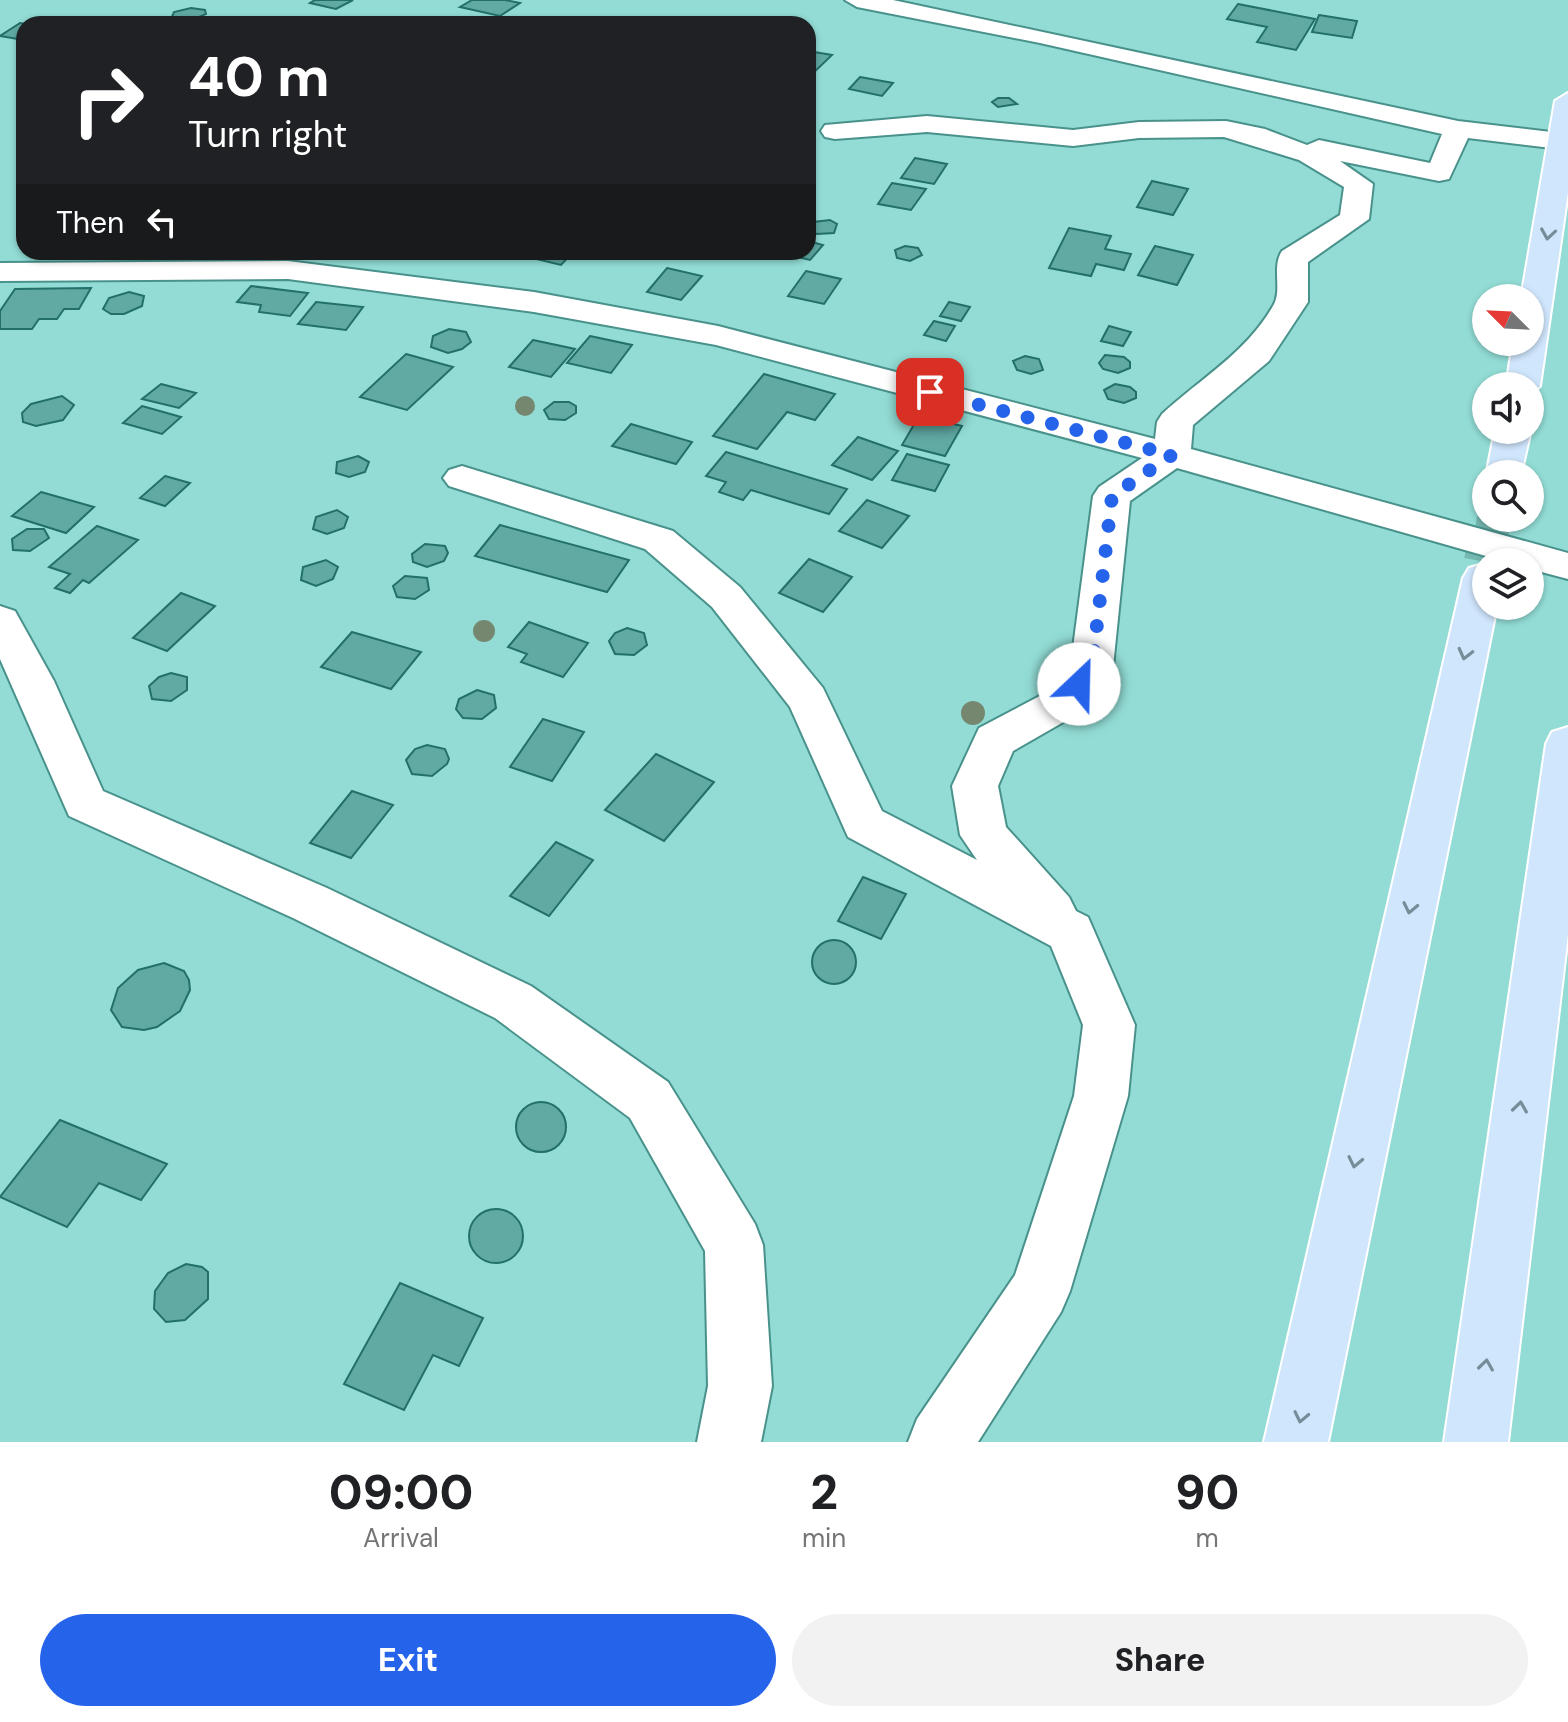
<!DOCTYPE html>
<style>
:root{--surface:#fff;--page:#f2f2f2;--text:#202124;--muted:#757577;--accent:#2563eb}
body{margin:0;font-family:"DM Sans",sans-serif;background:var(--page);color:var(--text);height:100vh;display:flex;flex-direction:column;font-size:30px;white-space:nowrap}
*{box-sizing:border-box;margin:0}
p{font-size:26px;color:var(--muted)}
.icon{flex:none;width:44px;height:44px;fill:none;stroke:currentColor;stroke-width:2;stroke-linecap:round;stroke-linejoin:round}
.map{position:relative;height:1442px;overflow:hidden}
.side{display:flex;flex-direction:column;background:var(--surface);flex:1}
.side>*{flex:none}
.top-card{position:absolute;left:16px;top:16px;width:800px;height:244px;border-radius:24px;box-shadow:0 2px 6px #0004;background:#202124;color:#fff;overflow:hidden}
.needle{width:52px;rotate:294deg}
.fabs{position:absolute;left:1472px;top:284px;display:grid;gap:16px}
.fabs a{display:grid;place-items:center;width:72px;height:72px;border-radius:50%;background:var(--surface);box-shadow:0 2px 6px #0004;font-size:40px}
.pin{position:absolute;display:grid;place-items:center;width:68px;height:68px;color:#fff;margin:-34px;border-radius:16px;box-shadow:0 4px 12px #0006}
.me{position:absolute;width:88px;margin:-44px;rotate:24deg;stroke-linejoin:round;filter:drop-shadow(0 0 6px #0008)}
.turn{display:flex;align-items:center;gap:28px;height:168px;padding:0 40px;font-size:36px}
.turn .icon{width:104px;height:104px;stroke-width:2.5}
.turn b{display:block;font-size:56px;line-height:68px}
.then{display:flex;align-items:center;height:76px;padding:0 40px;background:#0003;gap:16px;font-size:30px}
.eta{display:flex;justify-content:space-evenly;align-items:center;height:136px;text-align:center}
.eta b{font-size:48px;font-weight:800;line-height:56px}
.primary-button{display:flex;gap:16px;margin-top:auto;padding:16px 40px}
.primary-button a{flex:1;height:92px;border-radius:48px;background:var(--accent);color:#fff;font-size:32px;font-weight:800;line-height:92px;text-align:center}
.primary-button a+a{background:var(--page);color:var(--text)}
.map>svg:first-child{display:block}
</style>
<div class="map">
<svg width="1568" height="1442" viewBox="0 0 1568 1442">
<rect width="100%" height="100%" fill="#92dcd5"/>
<!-- building -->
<g fill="#61aaa4" stroke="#23706a" stroke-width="2">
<path d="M315,0h38l-17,9 -26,-6z"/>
<path d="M472,0h33l15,3 -20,13 -40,-9z"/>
<path d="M1238,4l77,15 -19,31 -39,-8 10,-15 -40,-8z"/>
<path d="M191,8l14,2 1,4 -16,7 -19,-2 3,-7z"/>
<path d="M1319,15l38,6 -5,17 -40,-6z"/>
<path d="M20,23l5,1 -1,16 -24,-4z"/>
<path d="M808,51l24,4 -23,22h-1z"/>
<path d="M860,77l33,6 -11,13 -33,-7z"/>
<path d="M998,98h11l8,6 -19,3 -6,-5z"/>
<path d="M915,158l32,6 -13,20 -33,-6z"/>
<path d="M1152,181l36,8 -15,26 -36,-8z"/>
<path d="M892,183l34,6 -15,21 -33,-6z"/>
<path d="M830,220l7,4 -3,9 -17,1 -7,-3 -1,-5 4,-4z"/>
<path d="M1069,228l42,8 -6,13 26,5 -7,16 -28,-6 -5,12 -42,-8z"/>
<path d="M808,241l15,4 -13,15 -34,-8h32z"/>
<path d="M905,246l13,2 4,7 -12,6 -13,-3 -2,-8z"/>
<path d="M1155,246l38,9 -16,30 -39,-10z"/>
<path d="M533,252h40l-12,13 -33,-8z"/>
<path d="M667,268l35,8 -21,24 -34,-8z"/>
<path d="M806,271l35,8 -17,25 -36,-8z"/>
<path d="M251,286l57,7 -18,23 -31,-4 2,-7 -24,-3z"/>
<path d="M91,288l-12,21h-15l-7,10h-18l-7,10h-32v-18l15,-22z"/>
<path d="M129,292l15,4 -2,10 -18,8h-13l-8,-5 6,-11z"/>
<path d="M316,302l47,5 -17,23 -48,-6z"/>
<path d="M949,302l21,5 -9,14 -21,-5z"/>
<path d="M934,321l21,5 -9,15 -22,-6z"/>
<path d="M1109,326l22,6 -8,14 -22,-5z"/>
<path d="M449,329l17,3 5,10 -9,7 -14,4 -17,-6 2,-11z"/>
<path d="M590,336l42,9 -21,28 -44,-10z"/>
<path d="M533,340l42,9 -24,28 -42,-10z"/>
<path d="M406,354l47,13 -46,43 -47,-13z"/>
<path d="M1105,355l19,2 6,5v6l-12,5 -15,-4 -4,-6z"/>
<path d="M1025,356l14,3 4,11 -12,4 -14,-4 -4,-9z"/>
<path d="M764,374l71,20 -20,26 -28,-8 -30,37 -44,-13z"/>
<path d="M161,384l35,9 -17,15 -37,-9z"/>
<path d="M1115,384l15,3 6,5v6l-12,5 -16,-4 -4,-9z"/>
<path d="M62,396l12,9 -11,15 -27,6 -13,-4 -1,-9 9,-9z"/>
<path d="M554,402h15l7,4v7l-11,7 -16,-1 -5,-9z"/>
<path d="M142,406l39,11 -19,17 -39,-11z"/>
<path d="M919,416l43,10 -17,30 -43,-11z"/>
<path d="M631,424l61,18 -16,22 -64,-18z"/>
<path d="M858,437l40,14 -26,29 -40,-15z"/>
<path d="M726,452l121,37 -18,25 -78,-24 -8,10 -24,-8 7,-10 -20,-6z"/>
<path d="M907,454l42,11 -14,26 -43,-11z"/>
<path d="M358,456l11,6 -4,10 -16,5 -13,-4 1,-11z"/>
<path d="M165,476l25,7 -25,23 -25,-8z"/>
<path d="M41,492l53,15 -28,26 -54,-17z"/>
<path d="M867,500l42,16 -27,32 -43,-17z"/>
<path d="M337,510l11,7 -4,11 -17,6 -14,-5 3,-12z"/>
<path d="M500,525l129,35 -22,32 -132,-36z"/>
<path d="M97,526l41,14 -49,43 -6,-3 -13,13 -15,-5 15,-14 -21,-7z"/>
<path d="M27,529h17l5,9 -19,13 -17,-1 -1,-11z"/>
<path d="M425,544l20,2 3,7 -4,8 -17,6 -14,-5 -1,-8z"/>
<path d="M809,559l43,18 -29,35 -44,-19z"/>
<path d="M326,560l12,7 -5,12 -17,7 -15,-6 2,-13z"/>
<path d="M405,576l22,2 2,12 -14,9 -18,-2 -4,-11z"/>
<path d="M181,593l34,13 -48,45 -34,-13z"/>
<path d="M529,622l59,21 -25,34 -42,-15 6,-8 -19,-7z"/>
<path d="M627,628l17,5 3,12 -13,10 -19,-1 -6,-13 6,-8z"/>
<path d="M352,632l69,20 -30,37 -70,-22z"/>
<path d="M171,673l16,4v13l-16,11 -19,-2 -3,-13 10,-9z"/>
<path d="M477,690l17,5 2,13 -14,11 -19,-1 -7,-9 3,-10z"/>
<path d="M543,719l41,13 -32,49 -42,-14z"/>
<path d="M427,745l18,4 4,10 -2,5 -15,12 -20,-2 -6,-14 9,-11z"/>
<path d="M656,754l58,28 -50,59 -59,-31z"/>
<path d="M352,791l41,14 -42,53 -41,-15z"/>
<path d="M556,842l37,18 -44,56 -39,-20z"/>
<path d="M863,877l43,17 -25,45 -43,-18z"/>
<circle cx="834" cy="962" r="22"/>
<path d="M164,963l20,8 5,9 1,10 -10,21 -23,16 -13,3 -22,-3 -11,-17 7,-22 20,-18z"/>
<circle cx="541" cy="1127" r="25"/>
<path d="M60,1120l107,44 -26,36 -42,-17 -32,44 -67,-30z"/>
<circle cx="496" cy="1236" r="27"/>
<path d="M186,1264l16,3 6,5v27l-23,21 -19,2 -12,-13 1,-18 13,-18z"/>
<path d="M400,1283l83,35 -24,48 -26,-11 -29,55 -60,-26z"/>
</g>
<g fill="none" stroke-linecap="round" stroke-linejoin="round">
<!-- major-tunnel-far1 -->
<path stroke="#75b7b1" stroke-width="34" stroke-dasharray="34 17" stroke-linecap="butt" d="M1490,542l4,-24"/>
<!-- major-tunnel -->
<path stroke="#75b7b1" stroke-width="44" stroke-dasharray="44 22" stroke-linecap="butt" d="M1486,562l4,-22"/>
<defs>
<g id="minor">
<path d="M845,0h48l565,121 110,13v16l-100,-12 -19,41 -10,2 -99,-20 33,23 -4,35 -61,43v40l-39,59 -76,64 -2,24 377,104v26l-38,-10v-7h-23l-330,-94 -47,33 -17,166 -32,45 -68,39 -15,35 8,41 63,70 7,14 12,6 47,108 -7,71 -58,195 -9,21 -83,130h-70l9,-23 98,-144 59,-179 9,-71 -32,-79 -203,-109 -58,-130 -78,-100 -67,-58 -196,-63 -6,-8 6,-8 13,-4 211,65 67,56 83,101 59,123 95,49 -17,-25 -8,-49 27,-58 72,-38 20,-27 22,-167 6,-9 43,-29 -426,-113 -182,-33 -246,-33 -288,2v-18l288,-2 246,31 184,34 437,113 2,-17 5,-8c40,-37 83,-60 111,-108 10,-16 -2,-39 9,-55l58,-36 4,-28 -45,-27 -75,-23 -85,1 -66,8 -146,-14 -92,7 -10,-2 -4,-6 4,-6 102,-9 146,14 66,-8 87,-1 39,8 42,16 12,-5 111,23 12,-29 -402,-91 -183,-36z"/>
<path d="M0,606l15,5 39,70 49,110 224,97 204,98 137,96 87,142 8,21 9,141 -11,56h-64l11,-56 -3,-135 -75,-133 -135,-100 -202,-100 -224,-102 -69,-157z"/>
</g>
<g id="major">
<path d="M1568,93v99l-28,194 -10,9v-9h-24l7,-44h17v-44h-9l34,-197z"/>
<path d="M1530,429l1,1 -10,44 -35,2 9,-46z"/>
<path d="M1483,564l3,1v41h11l-169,836h-64l199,-864 6,-10z"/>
<path d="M1568,727v207l-60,508h-64l102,-698 6,-12z"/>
</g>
</defs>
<!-- minor casing -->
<use href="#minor" stroke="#49928c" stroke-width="4"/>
<!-- major casing -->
<use href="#major" stroke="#fff" stroke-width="4"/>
<!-- minor -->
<use href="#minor" fill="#fff" fill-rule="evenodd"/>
<!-- major -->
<use href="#major" fill="#d0e6fc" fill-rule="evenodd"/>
</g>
<!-- trees -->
<g fill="#768770">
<circle cx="525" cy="406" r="10"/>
<circle cx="484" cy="631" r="11"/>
<circle cx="973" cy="713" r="12"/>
</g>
<!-- one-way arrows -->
<defs><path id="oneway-chevron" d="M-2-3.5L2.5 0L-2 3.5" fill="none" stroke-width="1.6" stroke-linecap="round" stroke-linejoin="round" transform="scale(2)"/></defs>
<g stroke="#748e99">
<use href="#oneway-chevron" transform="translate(1548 234) rotate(99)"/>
<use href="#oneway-chevron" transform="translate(1465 654) rotate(104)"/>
<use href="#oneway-chevron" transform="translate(1410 908) rotate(102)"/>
<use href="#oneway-chevron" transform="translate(1520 1107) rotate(-82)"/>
<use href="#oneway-chevron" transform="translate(1355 1162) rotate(102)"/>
<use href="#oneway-chevron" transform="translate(1486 1365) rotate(-82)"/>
<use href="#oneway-chevron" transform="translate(1301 1417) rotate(102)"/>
</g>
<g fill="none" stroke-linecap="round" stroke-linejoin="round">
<!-- route -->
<path stroke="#2563eb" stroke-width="14" stroke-dasharray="0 25.2" d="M930,392l242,63 -60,41 -20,171 -13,17"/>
</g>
</svg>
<div class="fabs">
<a><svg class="needle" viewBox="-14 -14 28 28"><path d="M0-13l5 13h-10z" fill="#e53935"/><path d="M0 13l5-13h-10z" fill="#757577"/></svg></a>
<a><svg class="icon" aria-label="sound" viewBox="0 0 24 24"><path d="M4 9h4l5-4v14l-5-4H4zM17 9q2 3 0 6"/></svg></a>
<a><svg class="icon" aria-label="search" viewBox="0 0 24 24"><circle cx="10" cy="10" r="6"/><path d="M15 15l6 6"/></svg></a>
<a><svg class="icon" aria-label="layers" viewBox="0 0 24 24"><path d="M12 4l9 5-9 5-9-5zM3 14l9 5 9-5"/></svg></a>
</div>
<div class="pin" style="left:930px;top:392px;background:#d93025"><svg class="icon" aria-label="arrive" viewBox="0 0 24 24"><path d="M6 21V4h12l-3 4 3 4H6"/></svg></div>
<svg class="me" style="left:1079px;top:684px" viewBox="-20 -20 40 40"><circle r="19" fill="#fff"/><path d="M0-13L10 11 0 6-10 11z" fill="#2563eb"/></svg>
<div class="top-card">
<div class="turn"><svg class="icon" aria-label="right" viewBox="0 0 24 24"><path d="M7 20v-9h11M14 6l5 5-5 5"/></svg><div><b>40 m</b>Turn right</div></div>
<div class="then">Then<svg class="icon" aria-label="left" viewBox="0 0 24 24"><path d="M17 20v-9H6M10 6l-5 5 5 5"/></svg></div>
</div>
</div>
<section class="side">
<div class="eta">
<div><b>09:00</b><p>Arrival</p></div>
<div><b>2</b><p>min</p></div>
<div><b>90</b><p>m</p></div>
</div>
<div class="primary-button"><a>Exit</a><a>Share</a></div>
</section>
